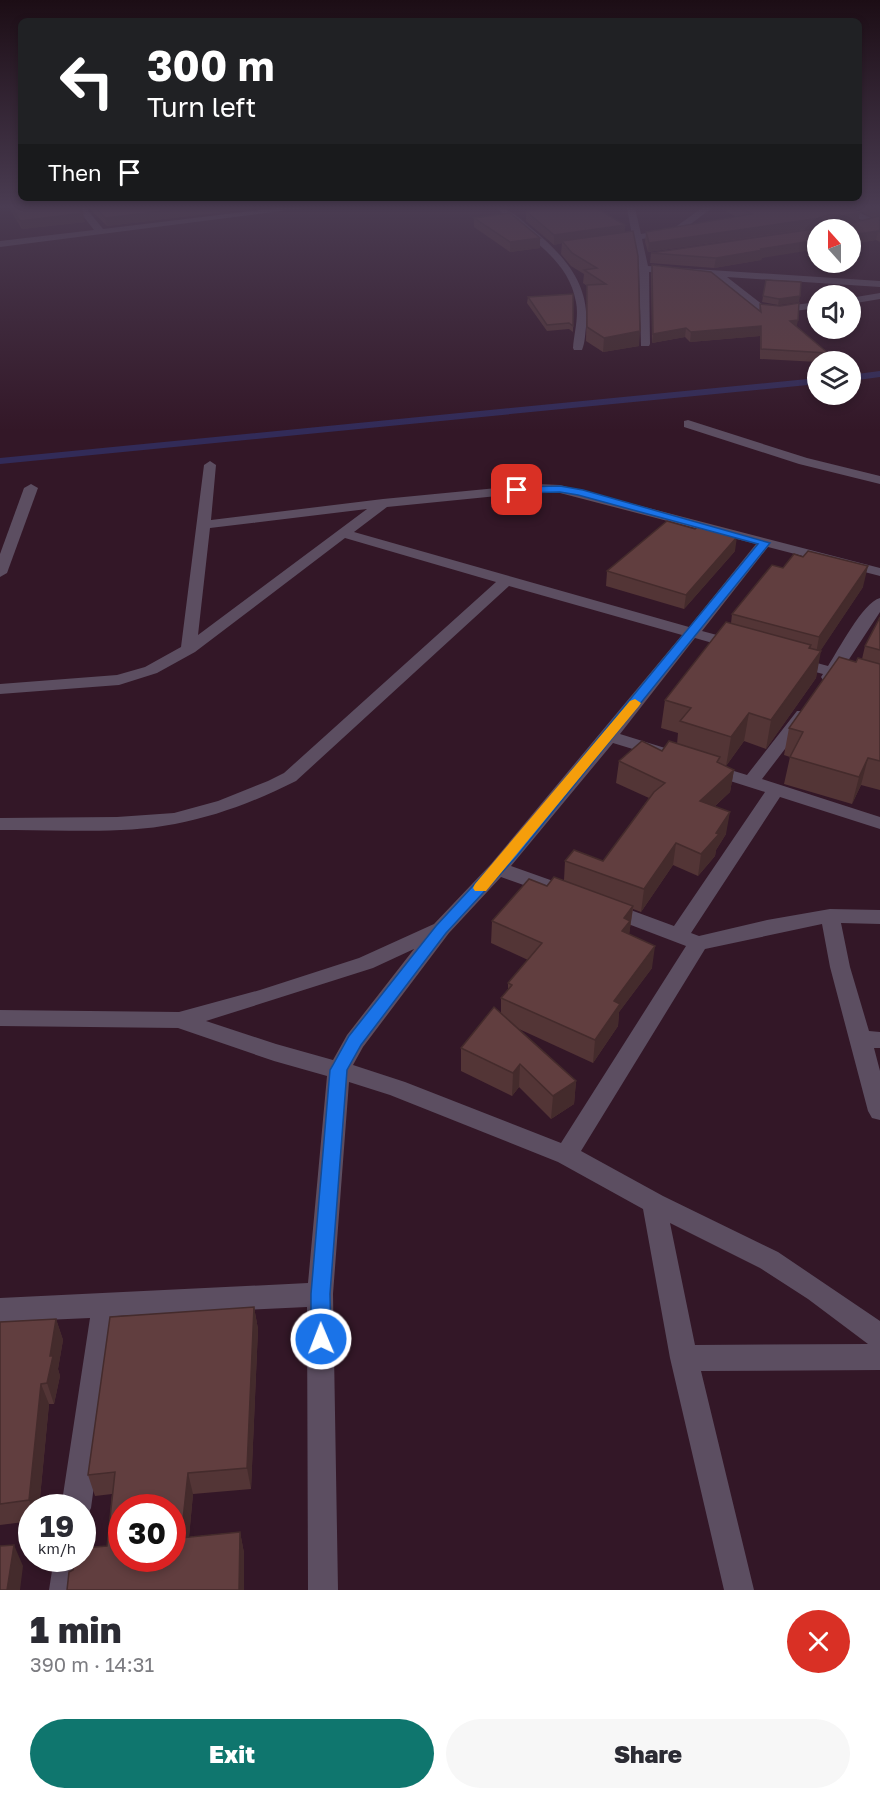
<!DOCTYPE html>
<meta charset="utf-8">
<style>
:root{--surface:#fff;--page:#f7f7f7;--text:#2b2b33;--muted:#7c7c81;--accent:#0f766e}
body{margin:0;font-family:"Golos Text",sans-serif;background:var(--page);color:var(--text);height:100vh;display:flex;flex-direction:column;font-size:22px;white-space:nowrap}
*{box-sizing:border-box;margin:0}
p{font-size:20px;color:var(--muted)}
.icon{flex:none;width:33px;height:33px;fill:none;stroke:currentColor;stroke-width:2;stroke-linecap:round;stroke-linejoin:round}
.map{position:relative;height:1590px;overflow:hidden}
.panel{display:flex;flex-direction:column;background:var(--surface);flex:1}
.panel>*{flex:none}
.banner{position:absolute;left:18px;top:18px;width:844px;height:183px;border-radius:9px;box-shadow:0 3px 9px #0003;background:#202124;color:#fff;overflow:hidden}
.needle{width:39px;rotate:339deg}
.buttons{position:absolute;left:807px;top:219px;display:grid;gap:12px}
.buttons a{display:grid;place-items:center;width:54px;height:54px;border-radius:50%;background:var(--surface);box-shadow:0 3px 9px #0003;font-size:30px}
.speed{position:absolute;left:18px;top:1494px;display:flex;gap:12px;font-size:30px;font-weight:700;text-align:center}
.speed>*{display:grid;place-content:center;width:78px;height:78px;border-radius:50%;background:var(--surface);box-shadow:0 3px 9px #0003;line-height:1}
.speed small{font-size:15px;font-weight:400}
.speed .limit{border:9px solid #d22;background:#fff;color:#111}
.pin{position:absolute;display:grid;place-items:center;width:51px;height:51px;color:#fff;margin:-26px;border-radius:12px;box-shadow:0 3px 9px #0006}
.me{position:absolute;width:66px;margin:-33px;rotate:359deg;stroke-linejoin:round;filter:drop-shadow(0 0 4px #0008)}
.turn{display:flex;align-items:center;gap:21px;height:126px;padding:0 30px;font-size:27px}
.turn .icon{width:78px;height:78px;stroke-width:2.5}
.turn b{display:block;font-size:42px;line-height:51px}
.then{display:flex;align-items:center;height:57px;padding:0 30px;background:#0003;gap:12px;font-size:22px}
.round{display:grid;place-items:center;flex:none;width:63px;height:63px;border-radius:32px;background:var(--page)}
.head{display:flex;align-items:center;justify-content:space-between;height:102px;padding:0 30px}
h1{font-size:36px;font-weight:800;line-height:45px}
.cta{display:flex;gap:12px;margin-top:auto;padding:12px 30px}
.cta a{flex:1;height:69px;border-radius:36px;background:var(--accent);color:#fff;font-size:24px;font-weight:800;line-height:69px;text-align:center}
.cta a+a{background:var(--page);color:var(--text)}
.map>svg:first-child{display:block}
</style>
<div class="map">
<svg width="880" height="1590" viewBox="0 0 880 1590">
<rect width="100%" height="100%" fill="#331727"/>
<g fill="none" stroke-linecap="round" stroke-linejoin="round">
<!-- stream -->
<g stroke="#322b58" stroke-width="6">
<path d="M850,378l30,-4"/>
<path d="M0,461l818,-80"/>
</g>
<!-- minor -->
<g fill="#5c4e61" fill-rule="evenodd">
<path d="M77,208h9l17,21 173,-21h28l-304,39v-6l94,-11z"/>
<path d="M497,208c14,0 24,12 35,21 32,26 58,55 54,98 -1,8 -1,16 -4,23h-8l-1,-2c1,-15 6,-31 3,-46 -8,-45 -50,-64 -79,-94z"/>
<path d="M627,208h8l6,26 33,-6 28,-20h10l-32,24 -38,7 6,27 232,15v6l-153,-10 36,28 15,2 40,-5v6l-40,5 -18,-2 -46,-35 -65,-4 1,72 -1,2h-8l-2,-77 -6,-28 -22,4 -5,-3 26,-7z"/>
<path d="M837,208h12l27,12 4,-1v6h-8z"/>
<path d="M880,293v6l-30,5v-6z"/>
<path d="M688,420l119,38 73,18v8l-81,-20 -115,-37v-6z"/>
<path d="M210,461l6,4 -5,55 172,-21 154,-15 23,1 320,83v8l-112,-29 -66,84 41,11 2,3 -2,3 -6,2 -42,-12 -75,96 45,14 3,4 -3,4 -6,1 -46,-14 -102,123 45,16 3,5 -3,5 -7,2 -48,-17 -52,56 -86,114 -10,18 52,17 156,61 125,-197 -84,-32 -3,-5 3,-5 7,-2 65,24 91,-134 -60,-19 -3,-4 3,-4 6,-1 36,11 50,-64h12l2,4 -49,64 118,38v12l-100,-32 -89,136 8,3 68,-16 63,-11 50,1v14l-39,-1 9,44 19,64 11,1v16h-6l6,23v49l-8,-2 -4,-7 -38,-144 -8,-43 -117,25 -124,202 82,45 115,56 102,69v49l-179,1 53,219h-30l-54,-232 -27,-149 -85,-47 -168,-67 -41,-13 -16,212 5,296h-30l-1,-283 -190,9 -26,192 -5,10 -4,2v-12h-21l29,-190 -90,4v-24l308,-15 19,-207 -53,-15 -96,-33 -178,-2v-16l179,2 81,-22 99,-32 75,-34 57,-60 191,-229 -173,-49 -213,195c-38,19 -78,35 -121,43 -57,11 -117,5 -175,6v-12l117,-1 57,-4 44,-12 50,-20 16,-8 212,-191 -151,-44 -150,114 -38,21 -38,12 -119,9v-10l117,-9 28,-8 36,-20 23,-182zM537,492l23,1 196,51 -67,83 -335,-95 33,-25zM367,509l-169,126 12,-107zM414,949l-67,86 -14,25 -57,-16 -70,-23 167,-53zM670,1223l90,45 48,31 60,45 -173,1z"/>
<path d="M31,484l7,4 -31,85 -7,4v-23l24,-66z"/>
<path d="M880,598v14l-38,58 38,10v10l-44,-12 -7,4 -6,-2 -2,-3 2,-3 -34,-9 -2,-3 2,-3 6,-2 33,9c10,-15 35,-64 52,-68z"/>
<path d="M82,1554l2,4 -5,32h-30l5,-32h28z"/>
</g>
</g>
<!-- wall -->
<g fill="#533536">
<path d="M9,208h70l6,14 -63,7z"/>
<path d="M89,208h166l-148,18z"/>
<path d="M720,208h133l7,4 -2,9 -8,2h2l21,-5 -18,-10h25v34l-4,-2 -26,4v-14l-88,28 -1,2 -47,8 -64,-5 1,-10 168,-25 -171,24 -3,-10 1,-10 91,-15z"/>
<path d="M526,211l99,21 14,114 -36,6 -17,-11 1,-55 -4,-3 1,-9 -13,-8 -10,-12 1,-11 -8,2 -28,-24z"/>
<path d="M474,218l66,30 -30,4 -36,-25z"/>
<path d="M652,265l107,46 1,-7 37,23 31,26 -2,9h-8l-58,-3v-23l-70,6 -5,-5 -33,6 -1,-69z"/>
<path d="M766,280l33,22 -21,3 -16,-3z"/>
<path d="M573,294v38l-4,-3 -22,2 -20,-28 1,-6z"/>
<path d="M735,551l-51,58 -78,-23 1,-15z"/>
<path d="M863,587l-43,64 -4,27 -50,71 -22,-8 -18,25 -5,-2 13,6 -4,22 -16,15 12,27 -10,16 -1,6 -17,20 -25,-11 -32,47 -8,-3 -4,25 23,34 -33,44 -1,14 -25,37 -74,-34 57,52 -2,23 -23,15 -32,-32 -7,9 -51,-25v-23l40,-35v-15l7,-7v-8l20,-23 -37,-17 1,-22 55,-35 17,-6 1,-19h38l46,-63 -33,-15 3,-22 43,-10 15,-7 1,-11 -17,-5 4,-28 66,-77 1,-9z"/>
<path d="M880,617v173l-19,-5 -9,19 -68,-20 6,-27 -6,-2 5,-27 67,-66 6,-3 3,-13z"/>
<path d="M254,1307l4,22 -7,160 -58,5 -4,43 51,-5 4,21v37h-177l6,-20 34,-24 5,-52 -17,2 -7,-21z"/>
<path d="M56,1319l7,21 -5,29 2,7 -6,28h-5l-10,104h-7v13l-32,4v-203z"/>
</g>
<!-- shaded-wall -->
<g fill="#442b2c">
<path d="M186,208h69l-148,18 -2,-8z"/>
<path d="M860,212l-2,9 -31,7 1,-9z"/>
<path d="M83,213l2,9 -63,7 -2,-8z"/>
<path d="M821,218l-2,9 -171,25 1,-9z"/>
<path d="M625,225v10l-63,6v2l-8,2v-10z"/>
<path d="M878,231l-2,9 -26,4v-9z"/>
<path d="M540,238v10l-30,4v-10z"/>
<path d="M818,240v9l-56,9 -1,2 -47,8 2,-10 44,-9z"/>
<path d="M800,296l-1,6 -21,3 1,-6z"/>
<path d="M798,320l-2,10 -6,-9z"/>
<path d="M761,326l-1,10 -70,6 1,-10z"/>
<path d="M686,328l-1,9 -33,6 1,-9z"/>
<path d="M640,331l-1,15 -36,6 1,-14z"/>
<path d="M737,537l-2,14 -51,58 2,-14z"/>
<path d="M868,566l-5,21 -48,72 4,-22z"/>
<path d="M811,645l-5,27 15,-21 -5,27 -50,71 5,-29z"/>
<path d="M749,713l-5,28 -18,25 5,-29z"/>
<path d="M868,758l-7,27 -9,19 7,-27z"/>
<path d="M734,770l-4,22 -34,31 4,-22z"/>
<path d="M730,812l-4,22 -10,16 -1,6 -17,20 3,-22 15,-21z"/>
<path d="M676,843l-3,22 -32,47 3,-23z"/>
<path d="M633,906l-5,37 -8,11 4,-36z"/>
<path d="M655,946l-3,22 -33,44 -1,14 -25,37 2,-23 19,-39z"/>
<path d="M520,1064l-1,23 -7,9 1,-23z"/>
<path d="M576,1081l-2,23 -23,15 2,-23z"/>
<path d="M254,1307l4,22 -7,160 -4,-21z"/>
<path d="M56,1319l7,21 -5,29 2,7 -6,28 -7,-21 3,-27z"/>
<path d="M41,1384l8,20 -10,104h-7l-3,-8z"/>
<path d="M188,1473l5,21 -6,65 -6,-21z"/>
<path d="M240,1532l4,21v37h-5z"/>
<path d="M14,1545l9,21 -3,24h-13z"/>
</g>
<!-- building -->
<g fill="#613e3f" stroke="#442b2c" stroke-width="1.5" fill-rule="evenodd">
<path d="M12,208h67l4,5 -63,8z"/>
<path d="M96,208h90l-81,10z"/>
<path d="M550,208h46l29,17 -71,10 -28,-24z"/>
<path d="M740,208h113l7,4 -32,7 -1,3 25,1 28,-7v16l-2,-1 -28,4v-5h-32v10l-58,9 3,1 -47,8 -65,-5 169,-25 1,-10 -172,25 -3,-11 106,-18z"/>
<path d="M510,213l30,25 -30,4 -36,-24z"/>
<path d="M633,231l5,25 2,75 -36,7 -17,-11v-42l19,-1 -22,-14 13,-2 -25,-15 -10,-12z"/>
<path d="M652,265l59,7 50,40 -1,-8 20,2 19,-3 -1,17 -8,1 38,32 -67,-4v-23l-70,6 -5,-4 -33,6z"/>
<path d="M766,280l35,2 -1,14 -21,3 -16,-3z"/>
<path d="M573,294v32l-4,-3 -22,2 -19,-28z"/>
<path d="M667,521l28,8 2,-2 40,10 -51,58 -79,-24z"/>
<path d="M808,551l60,15 -49,71 -87,-23 40,-49 11,3 11,-14 9,3z"/>
<path d="M880,617v33l-15,-4z"/>
<path d="M726,622l85,23 -2,3 12,3 -50,69 -22,-7 -18,24 -51,-16 11,-13 -26,-8z"/>
<path d="M839,657l17,5 2,-4 22,6v97l-12,-3 -9,19 -69,-20 13,-25 -14,-4z"/>
<path d="M642,741l20,10 7,-10 51,16 -3,5 17,8 -34,31 30,11 -14,21 3,1 -18,20 -25,-11 -32,46 -79,-28 9,-11 29,11 51,-69 11,-9 -46,-22z"/>
<path d="M554,877l79,29 -9,12 6,3 -8,10 33,15 -41,55 6,3 -25,36 -94,-42 11,-13 -4,-2 34,-40 -50,-22 37,-42 18,7z"/>
<path d="M494,1007l82,74 -23,15 -33,-32 -7,9 -52,-25z"/>
<path d="M254,1307l-7,161 -59,5 -7,65 59,-6 -1,58h-172l2,-18 4,-2 2,-12h7v-10l25,-2 8,-74 -27,3 22,-158zM122,1508h50v50h-50z"/>
<path d="M56,1319l-6,37h3l-6,27 -6,1 -12,116 -29,4v-182z"/>
<path d="M14,1545l-7,45h-7v-44z"/>
</g>
<!-- sky -->
<linearGradient id="sky" x2="0" y2="1"><stop stop-color="#1c0d15"/><stop offset="0.48" stop-color="#4a3c52"/><stop offset="1" stop-color="#4a3c52" stop-opacity="0"/></linearGradient>
<rect width="880" height="431" fill="url(#sky)"/>
<!-- route -->
<path fill="#1a73e8" stroke="#114b97" stroke-width="1.5" d="M560,486l23,4 187,53 -253,313 -71,77 -85,112 -14,25 -17,224 1,45 -3,7 -7,3 -7,-3 -3,-7v-45l19,-224 3,-5 16,-29 87,-110 71,-77 251,-305 -180,-49 -18,-3 -43,1 -5,-3 5,-3z"/>
<!-- slow -->
<path fill="#f59e0b" d="M635,699l6,4 -2,3 -153,185h-11l-2,-3 2,-4 155,-183z"/>
</svg>
<div class="buttons">
<a><svg class="needle" viewBox="-14 -14 28 28"><path d="M0-13l5 13h-10z" fill="#e53935"/><path d="M0 13l5-13h-10z" fill="#7c7c81"/></svg></a>
<a><svg class="icon" aria-label="sound" viewBox="0 0 24 24"><path d="M4 9h4l5-4v14l-5-4H4zM17 9q2 3 0 6"/></svg></a>
<a><svg class="icon" aria-label="layers" viewBox="0 0 24 24"><path d="M12 4l9 5-9 5-9-5zM3 14l9 5 9-5"/></svg></a>
</div>
<div class="speed"><div>19<small>km/h</small></div><div class="limit">30</div></div>
<div class="pin" style="left:517px;top:490px;background:#d93025"><svg class="icon" aria-label="arrive" viewBox="0 0 24 24"><path d="M6 21V4h12l-3 4 3 4H6"/></svg></div>
<svg class="me" style="left:321px;top:1339px" viewBox="-20 -20 40 40"><circle r="17" fill="#1a73e8" stroke="#fff" stroke-width="3"/><path d="M0-11L8 9 0 5-8 9z" fill="#fff"/></svg>
<div class="banner">
<div class="turn"><svg class="icon" aria-label="left" viewBox="0 0 24 24"><path d="M17 20v-9H6M10 6l-5 5 5 5"/></svg><div><b>300 m</b>Turn left</div></div>
<div class="then">Then<svg class="icon" aria-label="arrive" viewBox="0 0 24 24"><path d="M6 21V4h12l-3 4 3 4H6"/></svg></div>
</div>
</div>
<section class="panel">
<div class="head"><div><h1>1 min</h1><p>390 m · 14:31</p></div><a class="round" style="background:#d93025;color:#fff"><svg class="icon" aria-label="close" viewBox="0 0 24 24"><path d="M6 6l12 12M18 6L6 18"/></svg></a></div>
<div class="cta"><a>Exit</a><a>Share</a></div>
</section>
